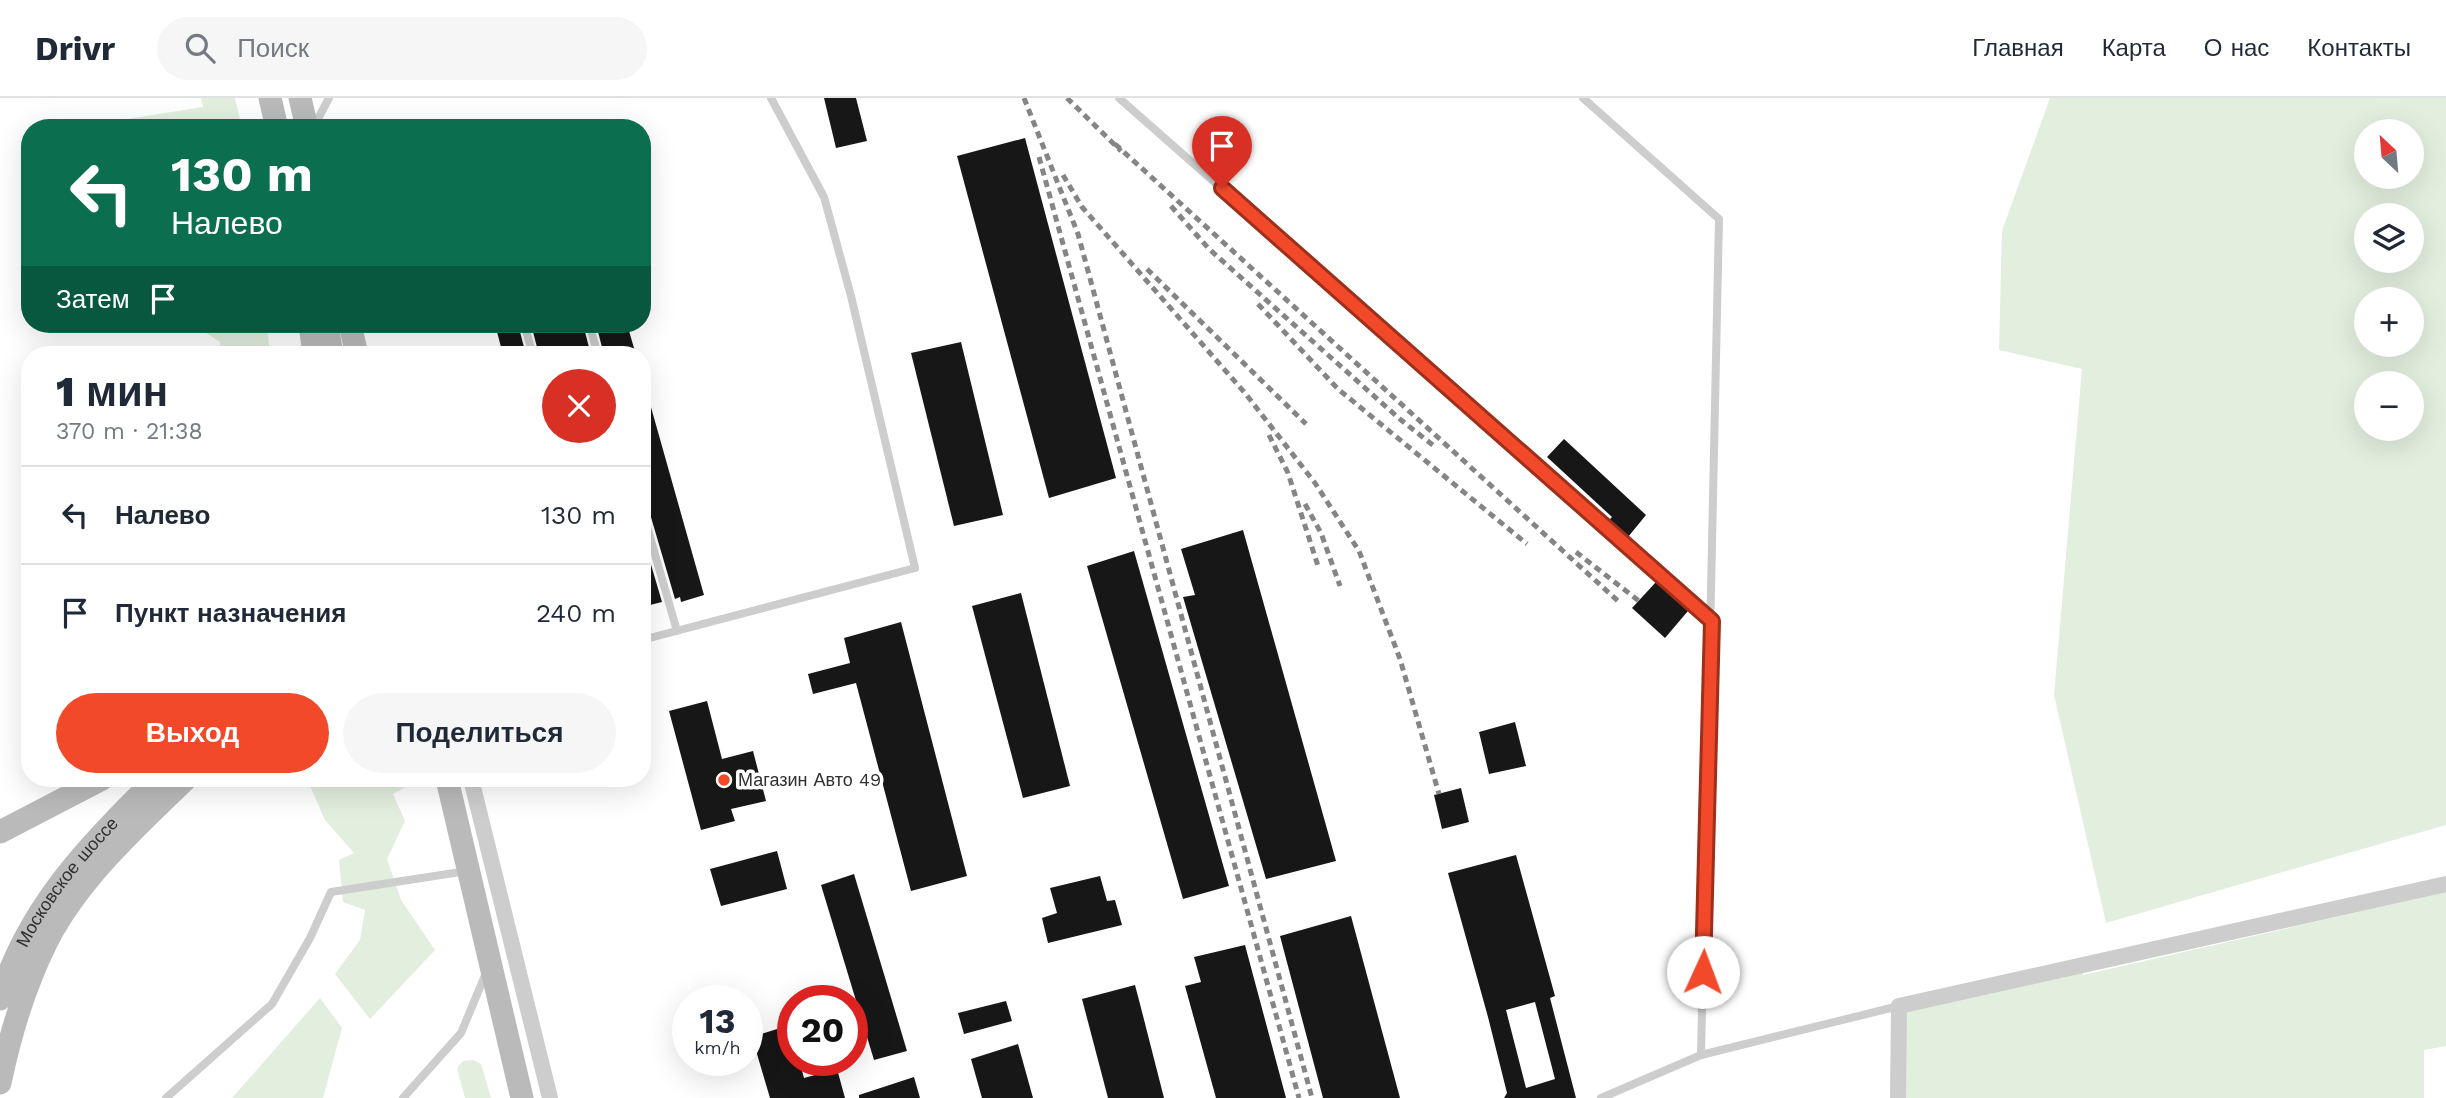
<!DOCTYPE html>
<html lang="ru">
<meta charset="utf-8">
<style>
:root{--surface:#fff;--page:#f6f6f7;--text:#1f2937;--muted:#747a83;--line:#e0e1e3;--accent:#f14929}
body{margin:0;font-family:"Work Sans",sans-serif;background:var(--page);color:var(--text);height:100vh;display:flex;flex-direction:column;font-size:26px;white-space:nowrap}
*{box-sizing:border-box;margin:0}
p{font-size:23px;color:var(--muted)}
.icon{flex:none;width:38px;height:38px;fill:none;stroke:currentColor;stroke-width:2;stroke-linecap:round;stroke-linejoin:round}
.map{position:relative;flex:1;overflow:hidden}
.drawer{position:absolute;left:21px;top:248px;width:630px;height:441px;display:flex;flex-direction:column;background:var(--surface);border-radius:28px;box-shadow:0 7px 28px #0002}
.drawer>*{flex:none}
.hud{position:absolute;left:21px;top:21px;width:630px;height:214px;border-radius:28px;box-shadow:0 7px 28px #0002;background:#0b6e4f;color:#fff;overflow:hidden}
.needle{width:46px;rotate:334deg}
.tools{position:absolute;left:2354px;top:21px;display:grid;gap:14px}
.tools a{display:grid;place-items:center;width:70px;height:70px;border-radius:50%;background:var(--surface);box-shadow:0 7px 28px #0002;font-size:35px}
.speed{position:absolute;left:672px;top:887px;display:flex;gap:14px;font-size:35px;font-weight:700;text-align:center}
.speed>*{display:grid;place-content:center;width:91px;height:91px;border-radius:50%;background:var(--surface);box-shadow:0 7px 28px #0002;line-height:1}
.speed small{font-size:18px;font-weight:400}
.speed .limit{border:10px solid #d22;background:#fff;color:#111}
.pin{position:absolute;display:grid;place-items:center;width:60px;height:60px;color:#fff;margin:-72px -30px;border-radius:50% 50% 50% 0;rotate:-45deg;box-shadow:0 0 7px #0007}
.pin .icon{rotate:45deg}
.me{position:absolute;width:77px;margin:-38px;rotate:2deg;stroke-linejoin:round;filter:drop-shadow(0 0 5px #0008)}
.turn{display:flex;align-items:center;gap:24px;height:147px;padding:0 35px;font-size:32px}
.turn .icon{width:91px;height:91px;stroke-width:2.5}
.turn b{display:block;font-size:49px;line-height:60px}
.then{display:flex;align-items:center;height:66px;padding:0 35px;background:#0003;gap:14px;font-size:26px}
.round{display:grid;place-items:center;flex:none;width:74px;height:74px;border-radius:37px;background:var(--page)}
.overview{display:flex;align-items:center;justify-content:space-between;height:119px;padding:0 35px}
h1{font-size:42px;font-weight:800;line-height:52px}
.primary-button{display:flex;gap:14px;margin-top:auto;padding:14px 35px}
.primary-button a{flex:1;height:80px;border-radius:42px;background:var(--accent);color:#fff;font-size:28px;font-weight:800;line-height:80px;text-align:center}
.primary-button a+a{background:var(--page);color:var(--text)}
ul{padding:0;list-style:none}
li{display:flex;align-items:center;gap:21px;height:98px;padding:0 35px;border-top:2px solid var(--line)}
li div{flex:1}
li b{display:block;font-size:26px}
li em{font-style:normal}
header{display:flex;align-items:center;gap:42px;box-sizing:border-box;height:98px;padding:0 35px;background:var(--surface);border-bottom:2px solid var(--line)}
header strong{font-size:33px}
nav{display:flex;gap:38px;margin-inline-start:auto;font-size:24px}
.search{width:490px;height:63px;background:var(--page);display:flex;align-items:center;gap:18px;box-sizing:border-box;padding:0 24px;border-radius:38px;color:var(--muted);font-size:26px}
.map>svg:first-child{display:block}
</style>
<header>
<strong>Drivr</strong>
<div class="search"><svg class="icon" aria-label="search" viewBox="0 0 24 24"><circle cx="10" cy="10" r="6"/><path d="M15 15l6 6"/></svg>Поиск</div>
<nav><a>Главная</a><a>Карта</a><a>О нас</a><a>Контакты</a></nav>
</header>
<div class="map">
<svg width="2446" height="1000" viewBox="0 0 2446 1000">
<rect width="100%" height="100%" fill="#fff"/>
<!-- green -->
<g fill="#e2eede" fill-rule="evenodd">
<path d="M201,0h34l7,30h-172l133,-21z"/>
<path d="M2050,0h396v727l-340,98 -52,-228 28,-326 -83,-19 3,-119zM2412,33v46h-46v-46zM2412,117v46h-46v-46zM2412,201v46h-46v-46zM2412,285v46h-46v-46z"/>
<path d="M201,226h66l3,31h-49l-1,-13 -17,-11z"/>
<path d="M307,681l110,2 -24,13 12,27 -18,38 14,41 34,50 -65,69 -35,-45 25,-34 5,-30 -22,-8 -4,-42 15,-7 -29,-33z"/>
<path d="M2446,794v154l-22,4v48h-526l1,-92 183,-41 1,10z"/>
<path d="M320,900l22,30 -19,70h-91z"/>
<path d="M473,962l8,4 10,34h-26l-8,-30 6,-7z"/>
</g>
<!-- building -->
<g fill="#171717" fill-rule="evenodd">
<path d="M824,0h32l11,43 -31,7z"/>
<path d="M1025,40l91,340 -67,20 -92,-342z"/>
<path d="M495,226h23l8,31h-23z"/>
<path d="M531,226h52l8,31h-52z"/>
<path d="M596,226h31l9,31h-32z"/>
<path d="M961,244l42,173 -49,11 -43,-173z"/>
<path d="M642,295h5l57,202 -23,7 -1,-5 -5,2 -27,-92 -6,-4z"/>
<path d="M1564,341l82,76 -18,22 -19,-17 3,-3 -65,-60z"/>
<path d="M1243,432l93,331 -70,18 -83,-282 12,-2 -14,-46z"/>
<path d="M642,436l20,68 -20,5z"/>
<path d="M1134,453l95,335 -46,13 -96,-333z"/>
<path d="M1656,484l32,29 -23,27 -33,-30z"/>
<path d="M1021,495l49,193 -47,12 -51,-192z"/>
<path d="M901,524l66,254 -56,15 -55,-208 -43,11 -5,-20 42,-11 -6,-25z"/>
<path d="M707,603l15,58 31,-8 13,50 -35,8 4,12 -34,9 -32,-119z"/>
<path d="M1515,624l11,44 -37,8 -10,-42z"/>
<path d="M1461,690l8,34 -27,7 -8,-34z"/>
<path d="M777,753l10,38 -66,17 -11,-37z"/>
<path d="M1516,757l39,141 -5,2 26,100h-72l3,-5 -19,-76 -40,-144zM1535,904l20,77 -29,9 -20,-78z"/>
<path d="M854,776l53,177 -33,9 -53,-175z"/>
<path d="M1100,778l7,25 8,-1 7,25 -74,18 -6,-25 15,-5 -7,-25z"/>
<path d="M1351,818l49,182h-77l-43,-162z"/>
<path d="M1245,847l41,153h-70l-31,-112 16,-4 -7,-25z"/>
<path d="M1135,887l5,19 24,94h-56l-26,-99z"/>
<path d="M1006,903l6,20 -48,13 -6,-21z"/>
<path d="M793,926v36h6l5,18 33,-9 8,29h-75l-18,-61z"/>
<path d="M1018,946l15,54h-51l-11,-39z"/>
<path d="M914,979l6,21h-61v-3z"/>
</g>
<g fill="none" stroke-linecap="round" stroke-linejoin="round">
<!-- lane -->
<g stroke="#cdcdcd" stroke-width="8">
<path d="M1119,0l593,523"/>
<path d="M1583,0l136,121 -18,836 -100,43"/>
<path d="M313,30l16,-30"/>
<path d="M524,226l9,31"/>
<path d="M589,226l9,31"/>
<path d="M642,411l35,122"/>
<path d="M642,542l273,-72 -64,-272 -27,-99 -53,-99"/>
<path d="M1701,957l198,-49"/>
<path d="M166,1000l106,-94 38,-66 21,-46 136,-21"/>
<path d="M403,1000l58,-65 25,-60"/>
</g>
<!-- street -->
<g stroke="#cdcdcd" stroke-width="16">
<path d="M471,681l79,319"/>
<path d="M1898,1000l1,-92 547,-122"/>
</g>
<!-- secondary -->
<g stroke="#bababa" stroke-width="23">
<path d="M270,0l7,30"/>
<path d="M300,0l7,30"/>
<path d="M310,226l4,31"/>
<path d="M327,226l5,31"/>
<path d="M350,226l7,31"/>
<path d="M447,681l75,319"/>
<path d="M0,734l102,-53"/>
<path id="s1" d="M0,901c27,-90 90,-156 156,-220"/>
<path d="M0,985c10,-48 25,-98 47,-142 32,-62 89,-114 139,-162"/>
</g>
<!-- rail -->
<g stroke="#858585" stroke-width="5" stroke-dasharray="7 5" stroke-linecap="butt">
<path d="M1024,0l54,136 234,864"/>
<path d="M1067,0l54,53"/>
<path d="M1115,46l503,457"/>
<path d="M1039,59l260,941"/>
<path d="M1063,77l19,32 163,186 70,90 44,68 41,108 39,135"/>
<path d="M1171,108l38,43 192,171 33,26"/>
<path d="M1147,171l159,155"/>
<path d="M1258,206l80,85 189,155"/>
<path d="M1269,337l19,38 30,93"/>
<path d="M1305,406l16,29 19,53"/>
<path d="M1576,454l63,49"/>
</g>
</g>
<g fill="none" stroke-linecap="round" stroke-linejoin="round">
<defs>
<path id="route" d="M1222,90l490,433 -9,351"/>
</defs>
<!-- route casing -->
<use href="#route" stroke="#9d2f1b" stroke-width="18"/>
<!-- route -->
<use href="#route" stroke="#f14929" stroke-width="12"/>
</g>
<!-- markers -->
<circle fill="#f14929" stroke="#fff" stroke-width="2.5" cx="724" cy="682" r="7"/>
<g text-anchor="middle" stroke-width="7" stroke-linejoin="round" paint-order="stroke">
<!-- poi labels -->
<g font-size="18" fill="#303030" stroke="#fff" text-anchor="start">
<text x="738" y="688">Магазин Авто 49</text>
</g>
<!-- street labels -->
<g font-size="18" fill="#303030" stroke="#fff">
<text dy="6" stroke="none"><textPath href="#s1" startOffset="136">Московское шоссе</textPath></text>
</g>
</g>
</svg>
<div class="tools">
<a><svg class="needle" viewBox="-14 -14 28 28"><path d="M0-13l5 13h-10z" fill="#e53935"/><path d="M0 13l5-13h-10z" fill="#747a83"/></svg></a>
<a><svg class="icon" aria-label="layers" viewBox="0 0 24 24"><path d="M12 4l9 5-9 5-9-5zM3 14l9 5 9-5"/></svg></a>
<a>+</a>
<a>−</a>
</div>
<div class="speed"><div>13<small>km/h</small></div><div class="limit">20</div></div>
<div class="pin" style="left:1222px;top:90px;background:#d93025"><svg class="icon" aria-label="arrive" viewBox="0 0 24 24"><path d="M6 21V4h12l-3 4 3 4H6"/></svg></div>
<svg class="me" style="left:1703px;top:874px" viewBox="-20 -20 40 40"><circle r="19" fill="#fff"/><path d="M0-13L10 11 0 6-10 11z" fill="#f14929"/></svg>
<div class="hud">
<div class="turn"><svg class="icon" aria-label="left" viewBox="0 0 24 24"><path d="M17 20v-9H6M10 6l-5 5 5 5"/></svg><div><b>130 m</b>Налево</div></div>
<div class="then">Затем<svg class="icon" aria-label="arrive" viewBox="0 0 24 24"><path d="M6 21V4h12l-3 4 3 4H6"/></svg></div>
</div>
<section class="drawer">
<div class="overview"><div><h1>1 мин</h1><p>370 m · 21:38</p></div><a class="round" style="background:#d93025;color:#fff"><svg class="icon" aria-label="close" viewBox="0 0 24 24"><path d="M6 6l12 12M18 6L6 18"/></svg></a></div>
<ul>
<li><svg class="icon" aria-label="left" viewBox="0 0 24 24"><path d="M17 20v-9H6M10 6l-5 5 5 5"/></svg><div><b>Налево</b></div><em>130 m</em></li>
<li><svg class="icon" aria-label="arrive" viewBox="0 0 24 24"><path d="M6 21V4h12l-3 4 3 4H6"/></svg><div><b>Пункт назначения</b></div><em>240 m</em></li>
</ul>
<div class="primary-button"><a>Выход</a><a>Поделиться</a></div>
</section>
</div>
